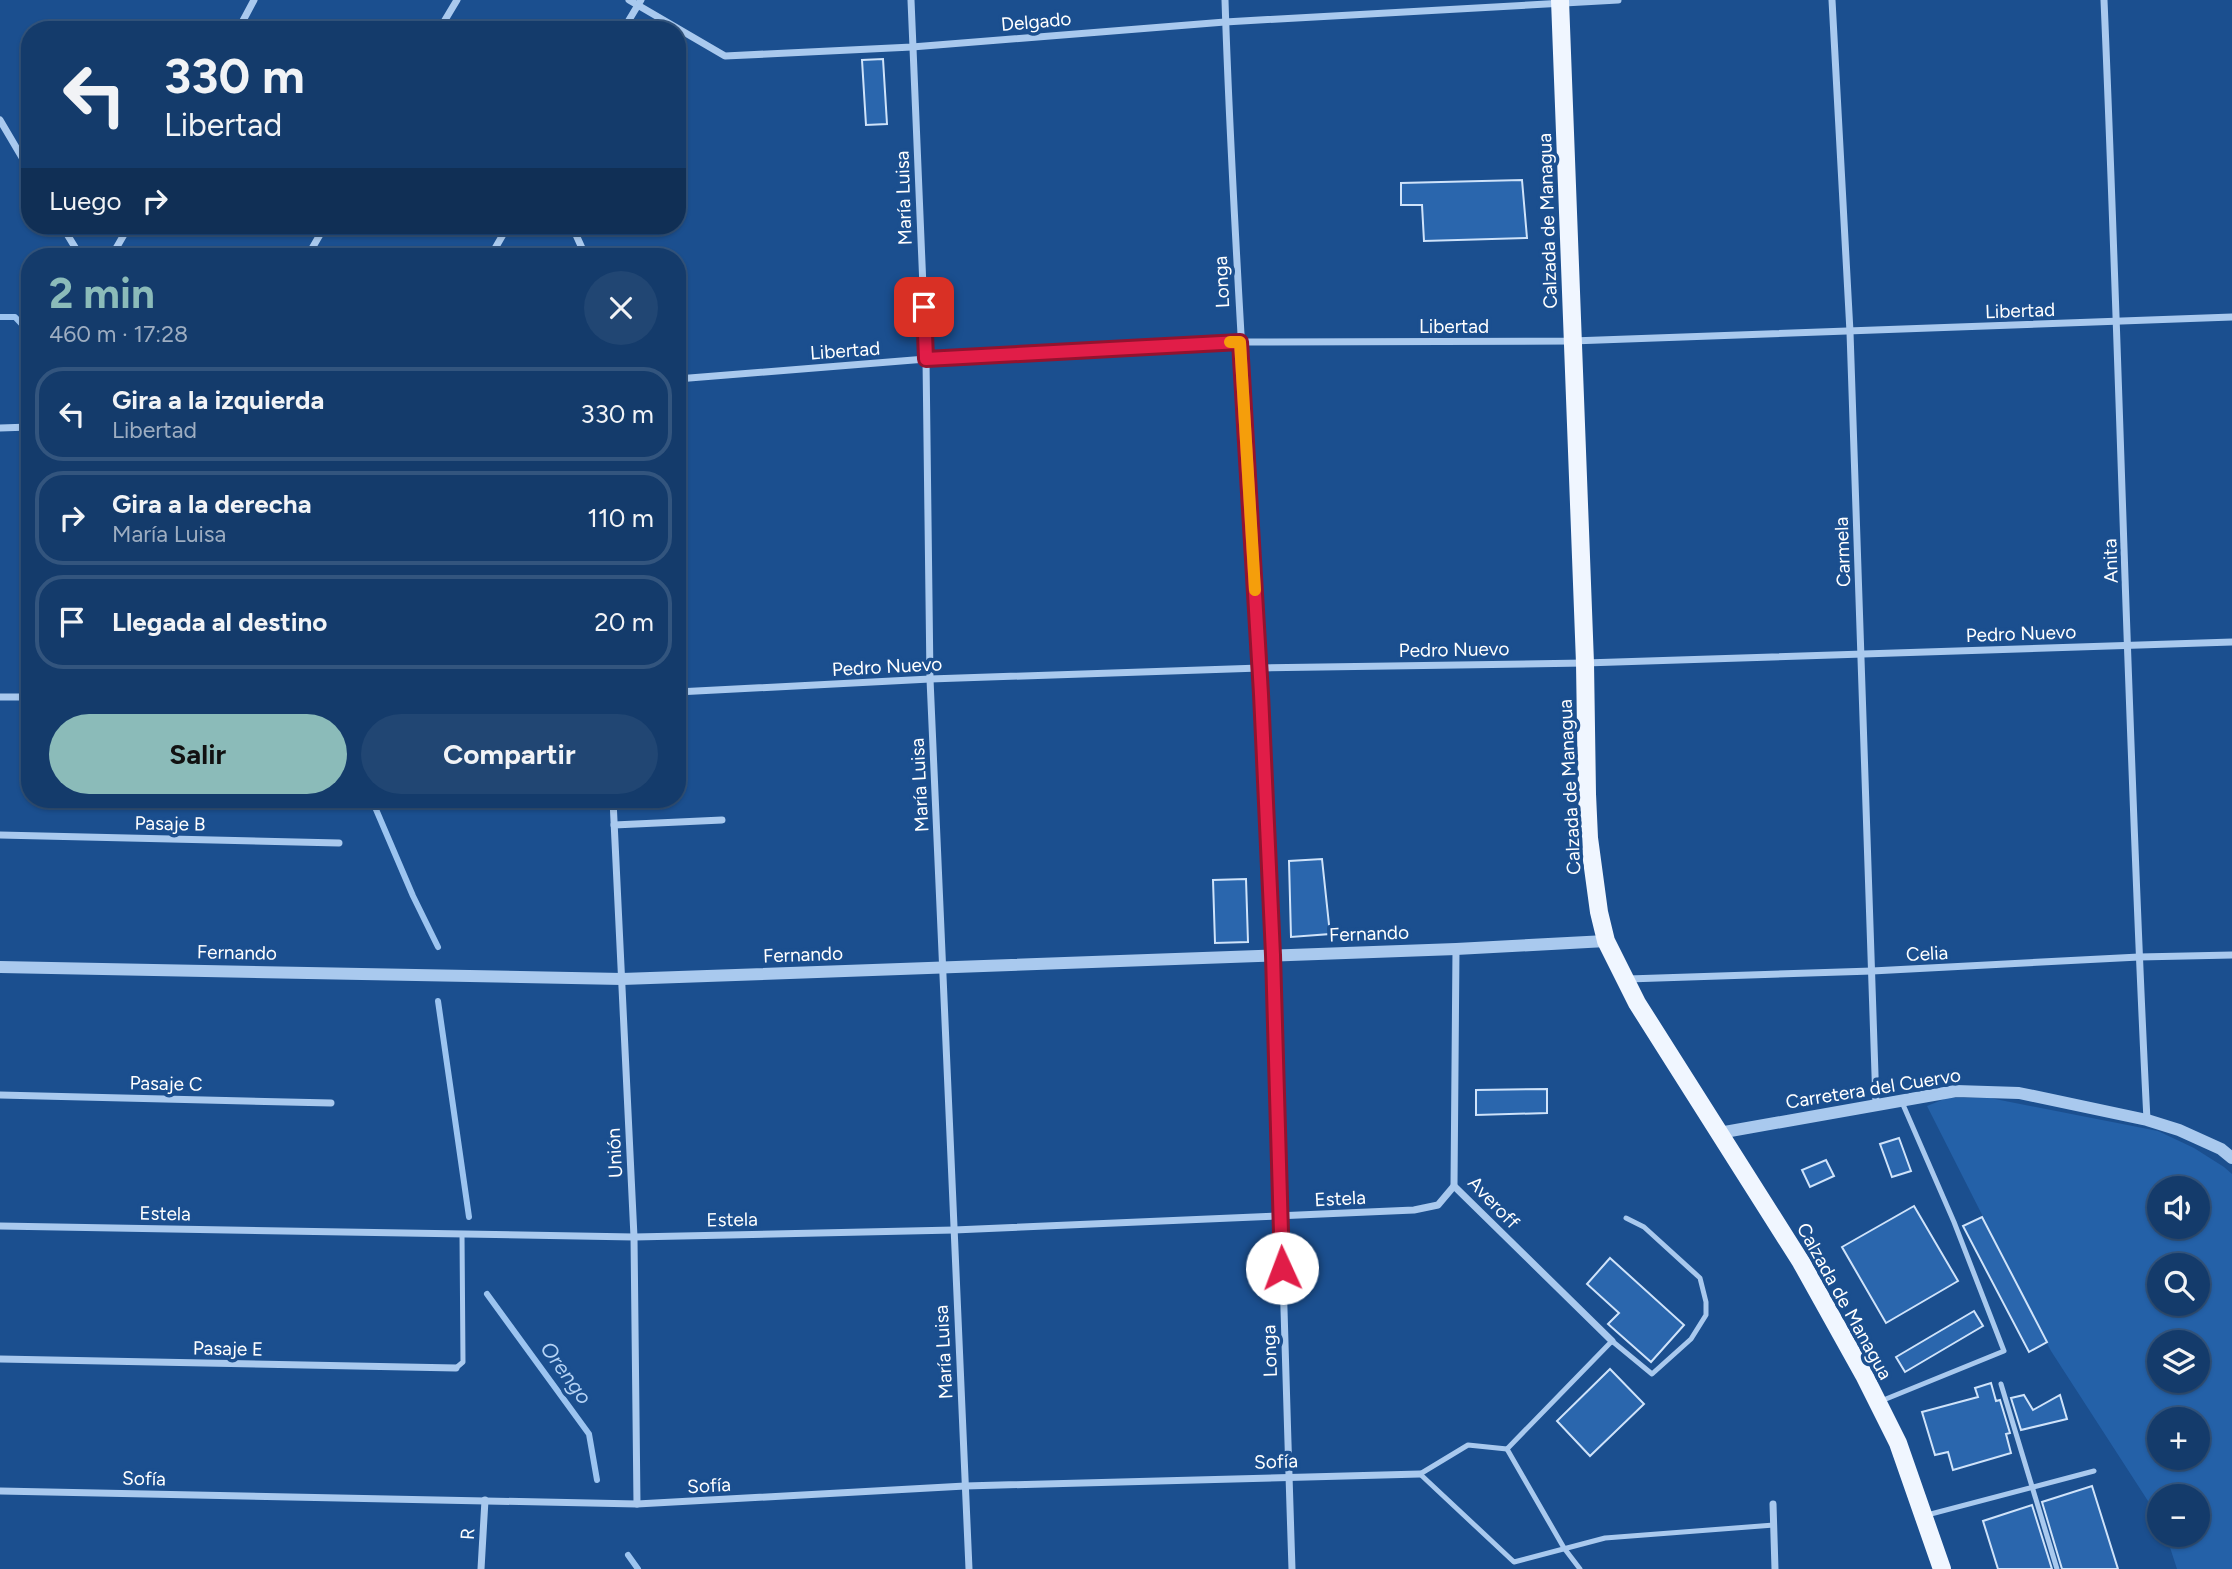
<!DOCTYPE html>
<html lang="es">
<meta charset="utf-8">
<style>
:root{--surface:#143b6b;--page:#214673;--text:#f1f3f6;--muted:#9dadc1;--line:#33557e;--accent:#8bbbb9}
body{margin:0;font-family:Figtree,sans-serif;background:var(--page);color:var(--text);height:100vh;display:flex;flex-direction:column;font-size:26px;white-space:nowrap}
*{box-sizing:border-box;margin:0}
p{font-size:23px;color:var(--muted)}
.icon{flex:none;width:38px;height:38px;fill:none;stroke:currentColor;stroke-width:2;stroke-linecap:round;stroke-linejoin:round}
.map{position:relative;flex:1;overflow:hidden}
.side{position:absolute;left:21px;top:248px;width:665px;height:560px;display:flex;flex-direction:column;background:var(--surface);border-radius:28px;box-shadow:0 2px 5px #0004,0 0 0 2px var(--line)}
.side>*{flex:none}
.top-card{position:absolute;left:21px;top:21px;width:665px;height:214px;border-radius:28px;box-shadow:0 2px 5px #0004,0 0 0 2px var(--line);background:#143b6b;color:var(--text);overflow:hidden}
.buttons{position:absolute;left:2147px;top:1176px;display:grid;gap:14px}
.buttons a{display:grid;place-items:center;width:63px;height:63px;border-radius:50%;background:var(--surface);box-shadow:0 2px 5px #0004,0 0 0 2px var(--line);font-size:35px}
.pin{position:absolute;display:grid;place-items:center;width:60px;height:60px;color:#fff;margin:-30px;border-radius:14px;box-shadow:0 4px 10px #0006}
.me{position:absolute;width:77px;margin:-38px;rotate:358deg;stroke-linejoin:round;filter:drop-shadow(0 0 5px #0008)}
.turn{display:flex;align-items:center;gap:24px;height:147px;padding:0 28px;font-size:32px}
.turn .icon{width:91px;height:91px;stroke-width:2.5}
.turn b{display:block;font-size:49px;line-height:60px}
.then{display:flex;align-items:center;height:66px;padding:0 28px;background:#0003;gap:14px;font-size:26px}
.round{display:grid;place-items:center;flex:none;width:74px;height:74px;border-radius:37px;background:var(--page)}
.head{display:flex;align-items:center;justify-content:space-between;height:119px;padding:0 28px}
h1{font-size:42px;font-weight:700;line-height:52px;color:var(--accent)}
.primary-button{display:flex;gap:14px;margin-top:auto;padding:14px 28px}
.primary-button a{flex:1;height:80px;border-radius:42px;background:var(--accent);color:#111;font-size:28px;font-weight:700;line-height:80px;text-align:center}
.primary-button a+a{background:var(--page);color:var(--text)}
ul{padding:0;list-style:none}
li{display:flex;align-items:center;gap:21px;height:94px;margin:0 14px 10px;padding:0 14px;border:4px solid var(--line);border-radius:28px}
li div{flex:1}
li b{display:block;font-size:26px}
li em{font-style:normal}
.map>svg:first-child{display:block}
</style>
<div class="map">
<svg width="2232" height="1569" viewBox="0 0 2232 1569">
<rect width="100%" height="100%" fill="#1b4f8f"/>
<!-- green -->
<path fill="#2461a8" fill-rule="evenodd" d="M1947,1098h43l168,33 36,17 30,19 8,7v395h-55l-11,-34h32v-39h-38l-1,22 -108,-167 -124,-245zM2160,1188h38v39h-38zM2160,1265h38v39h-38zM2160,1342h38v39h-38zM2160,1419h38v39h-38z"/>
<g fill="none" stroke-linecap="round" stroke-linejoin="round">
<!-- stream -->
<g stroke="#9cc4f0" stroke-width="6">
<path d="M0,317h15l15,16"/>
<path d="M372,800l41,96 25,51"/>
<path d="M438,1001l31,216"/>
<path d="M487,1294l102,140 8,46"/>
<path d="M628,1555l10,14"/>
</g>
</g>
<!-- building -->
<g fill="#2a66ad" stroke="#cfe3fa" stroke-width="2">
<path d="M883,59l4,65 -21,1 -4,-65z"/>
<path d="M1522,180l5,58 -103,3 -2,-36h-21v-22z"/>
<path d="M1322,859l8,75 -39,3 -2,-76z"/>
<path d="M1246,879l2,63 -33,1 -2,-63z"/>
<path d="M1547,1089v24l-71,2v-25z"/>
<path d="M1899,1138l12,33 -19,6 -12,-33z"/>
<path d="M1826,1160l8,16 -24,11 -8,-17z"/>
<path d="M1914,1206l44,75 -72,42 -44,-76z"/>
<path d="M1982,1217l65,125 -18,10 -66,-126z"/>
<path d="M1610,1258l74,67 -33,37 -43,-38 11,-11 -32,-29z"/>
<path d="M1974,1311l9,15 -78,46 -9,-15z"/>
<path d="M1610,1369l34,35 -54,52 -33,-35z"/>
<path d="M1991,1383l5,18 4,-1 10,33 -4,1 5,19 -58,17 -5,-18 -13,3 -13,-43 56,-15 -3,-9z"/>
<path d="M2024,1395l9,15 27,-15 7,24 -46,11 -10,-32z"/>
<path d="M2092,1486l26,83h-56l-20,-67z"/>
<path d="M2032,1505l20,64h-54l-15,-48z"/>
</g>
<g fill="none" stroke-linecap="round" stroke-linejoin="round">
<!-- service -->
<g stroke="#a9c9ee" stroke-width="5">
<path d="M1626,1218l18,9 56,51 6,24v13l-15,24 -39,35 -40,-33 -105,108 -39,-4 -48,29 94,88 91,-24 169,-13"/>
<path d="M456,1368l7,-6 -1,-128"/>
<path d="M2001,1384l56,185"/>
<path d="M1881,1401l123,-50 -50,-129 -53,-122"/>
<path d="M1507,1449l57,99 16,21"/>
<path d="M1927,1515l167,-44"/>
</g>
<!-- minor -->
<g stroke="#a9c9ee" stroke-width="7">
<path d="M629,0l96,56 187,-9 313,-25 393,-22"/>
<path d="M911,0l15,359 4,320 39,890"/>
<path d="M1225,0c7,224 24,447 35,670 16,299 22,599 32,899"/>
<path d="M1832,0l18,332 26,772"/>
<path d="M2104,0c16,373 24,747 43,1120"/>
<path d="M238,30l16,-30"/>
<path d="M439,30l18,-30"/>
<path d="M623,30l18,-30"/>
<path d="M0,120l30,51"/>
<path d="M62,226l19,31"/>
<path d="M572,226l14,31"/>
<path d="M111,257l18,-31"/>
<path d="M307,257l18,-31"/>
<path d="M490,257l18,-31"/>
<path d="M677,379l249,-20 314,-17 332,-1 660,-24"/>
<path d="M0,428l30,-1"/>
<path d="M677,692l253,-13 330,-11 325,-5 647,-21"/>
<path d="M0,697h30"/>
<path d="M613,800l21,437 3,267"/>
<path d="M614,825l108,-5"/>
<path d="M0,835l339,8"/>
<path d="M1456,949l-2,237 158,155"/>
<path d="M1628,979l244,-8 267,-14 93,-2"/>
<path d="M0,1095l331,8"/>
<path d="M0,1226l634,11 320,-7 460,-20 24,-5 16,-19"/>
<path d="M0,1359l456,9"/>
<path d="M0,1491l637,13 328,-18 455,-12"/>
<path d="M1773,1504l2,65"/>
<path d="M481,1569l4,-69"/>
</g>
<!-- tertiary -->
<g stroke="#a9c9ee" stroke-width="12">
<path d="M0,967l622,12 834,-30 150,-8"/>
<path d="M1719,1133l237,-42 63,2 128,27 32,10 42,19 11,9"/>
</g>
<!-- primary -->
<path stroke="#f0f6ff" stroke-width="18" d="M1560,0l25,663 2,131 2,44 10,74 7,29 31,62 164,259 63,113 34,68 44,126"/>
</g>
<g fill="none" stroke-linecap="round" stroke-linejoin="round">
<defs>
<path id="route" d="M924,307l2,52 314,-17 21,352 12,261 9,313"/>
</defs>
<!-- route casing -->
<use href="#route" stroke="#92132f" stroke-width="18"/>
<!-- route -->
<use href="#route" stroke="#e11d48" stroke-width="12"/>
<!-- slow -->
<path stroke="#f59e0b" stroke-width="12" d="M1230,342h10l15,248"/>
</g>
<g text-anchor="middle" stroke-width="7" stroke-linejoin="round" paint-order="stroke">
<!-- street labels -->
<g font-size="19" fill="#fff" stroke="#1b4f8f">
<text transform="translate(1036 21) rotate(-5)" y="7">Delgado</text>
<text transform="translate(903 198) rotate(-92)" y="7">María Luisa</text>
<text transform="translate(1547 221) rotate(-92)" y="7">Calzada de Managua</text>
<text transform="translate(1221 282) rotate(-93)" y="7">Longa</text>
<text transform="translate(2020 310) rotate(-2)" y="7">Libertad</text>
<text x="1454" y="333">Libertad</text>
<text transform="translate(845 350) rotate(-4)" y="7">Libertad</text>
<text transform="translate(1842 552) rotate(-92)" y="7">Carmela</text>
<text transform="translate(2110 561) rotate(-92)" y="7">Anita</text>
<text transform="translate(2021 633) rotate(-2)" y="7">Pedro Nuevo</text>
<text transform="translate(1454 649) rotate(-1)" y="7">Pedro Nuevo</text>
<text transform="translate(887 666) rotate(-3)" y="7">Pedro Nuevo</text>
<text transform="translate(919 785) rotate(-93)" y="7">María Luisa</text>
<text transform="translate(1569 787) rotate(-93)" y="7">Calzada de Managua</text>
<text transform="translate(170 823) rotate(1)" y="7">Pasaje B</text>
<text transform="translate(1369 933) rotate(-2)" y="7">Fernando</text>
<text transform="translate(237 952) rotate(1)" y="7">Fernando</text>
<text transform="translate(1927 953) rotate(-3)" y="7">Celia</text>
<text transform="translate(803 954) rotate(-2)" y="7">Fernando</text>
<text transform="translate(166 1083) rotate(1)" y="7">Pasaje C</text>
<text transform="translate(1873 1088) rotate(-9)" y="7">Carretera del Cuervo</text>
<text transform="translate(614 1153) rotate(-93)" y="7">Unión</text>
<text transform="translate(1340 1198) rotate(-3)" y="7">Estela</text>
<text transform="translate(1494 1202) rotate(46)" y="7">Averoff</text>
<text transform="translate(165 1213) rotate(1)" y="7">Estela</text>
<text transform="translate(732 1219) rotate(-1)" y="7">Estela</text>
<text transform="translate(1845 1301) rotate(61)" y="7">Calzada de Managua</text>
<text transform="translate(228 1348) rotate(1)" y="7">Pasaje E</text>
<text transform="translate(1269 1351) rotate(-92)" y="7">Longa</text>
<text transform="translate(943 1352) rotate(-93)" y="7">María Luisa</text>
<text transform="translate(1276 1461) rotate(-2)" y="7">Sofía</text>
<text transform="translate(144 1478) rotate(1)" y="7">Sofía</text>
<text transform="translate(709 1485) rotate(-3)" y="7">Sofía</text>
<text transform="translate(467 1534) rotate(-87)" y="7">R</text>
</g>
<!-- water labels -->
<g font-size="21" font-style="italic" fill="#b5d3f5" stroke="#1b4f8f">
<text transform="translate(566 1373) rotate(54)" y="7">Orengo</text>
</g>
</g>
</svg>
<div class="buttons">
<a><svg class="icon" aria-label="sound" viewBox="0 0 24 24"><path d="M4 9h4l5-4v14l-5-4H4zM17 9q2 3 0 6"/></svg></a>
<a><svg class="icon" aria-label="search" viewBox="0 0 24 24"><circle cx="10" cy="10" r="6"/><path d="M15 15l6 6"/></svg></a>
<a><svg class="icon" aria-label="layers" viewBox="0 0 24 24"><path d="M12 4l9 5-9 5-9-5zM3 14l9 5 9-5"/></svg></a>
<a>+</a>
<a>−</a>
</div>
<div class="pin" style="left:924px;top:307px;background:#d93025"><svg class="icon" aria-label="arrive" viewBox="0 0 24 24"><path d="M6 21V4h12l-3 4 3 4H6"/></svg></div>
<svg class="me" style="left:1282px;top:1268px" viewBox="-20 -20 40 40"><circle r="19" fill="#fff"/><path d="M0-13L10 11 0 6-10 11z" fill="#e11d48"/></svg>
<div class="top-card">
<div class="turn"><svg class="icon" aria-label="left" viewBox="0 0 24 24"><path d="M17 20v-9H6M10 6l-5 5 5 5"/></svg><div><b>330 m</b>Libertad</div></div>
<div class="then">Luego<svg class="icon" aria-label="right" viewBox="0 0 24 24"><path d="M7 20v-9h11M14 6l5 5-5 5"/></svg></div>
</div>
<section class="side">
<div class="head"><div><h1>2 min</h1><p>460 m · 17:28</p></div><a class="round"><svg class="icon" aria-label="close" viewBox="0 0 24 24"><path d="M6 6l12 12M18 6L6 18"/></svg></a></div>
<ul>
<li><svg class="icon" aria-label="left" viewBox="0 0 24 24"><path d="M17 20v-9H6M10 6l-5 5 5 5"/></svg><div><b>Gira a la izquierda</b><p>Libertad</p></div><em>330 m</em></li>
<li><svg class="icon" aria-label="right" viewBox="0 0 24 24"><path d="M7 20v-9h11M14 6l5 5-5 5"/></svg><div><b>Gira a la derecha</b><p>María Luisa</p></div><em>110 m</em></li>
<li><svg class="icon" aria-label="arrive" viewBox="0 0 24 24"><path d="M6 21V4h12l-3 4 3 4H6"/></svg><div><b>Llegada al destino</b></div><em>20 m</em></li>
</ul>
<div class="primary-button"><a>Salir</a><a>Compartir</a></div>
</section>
</div>
